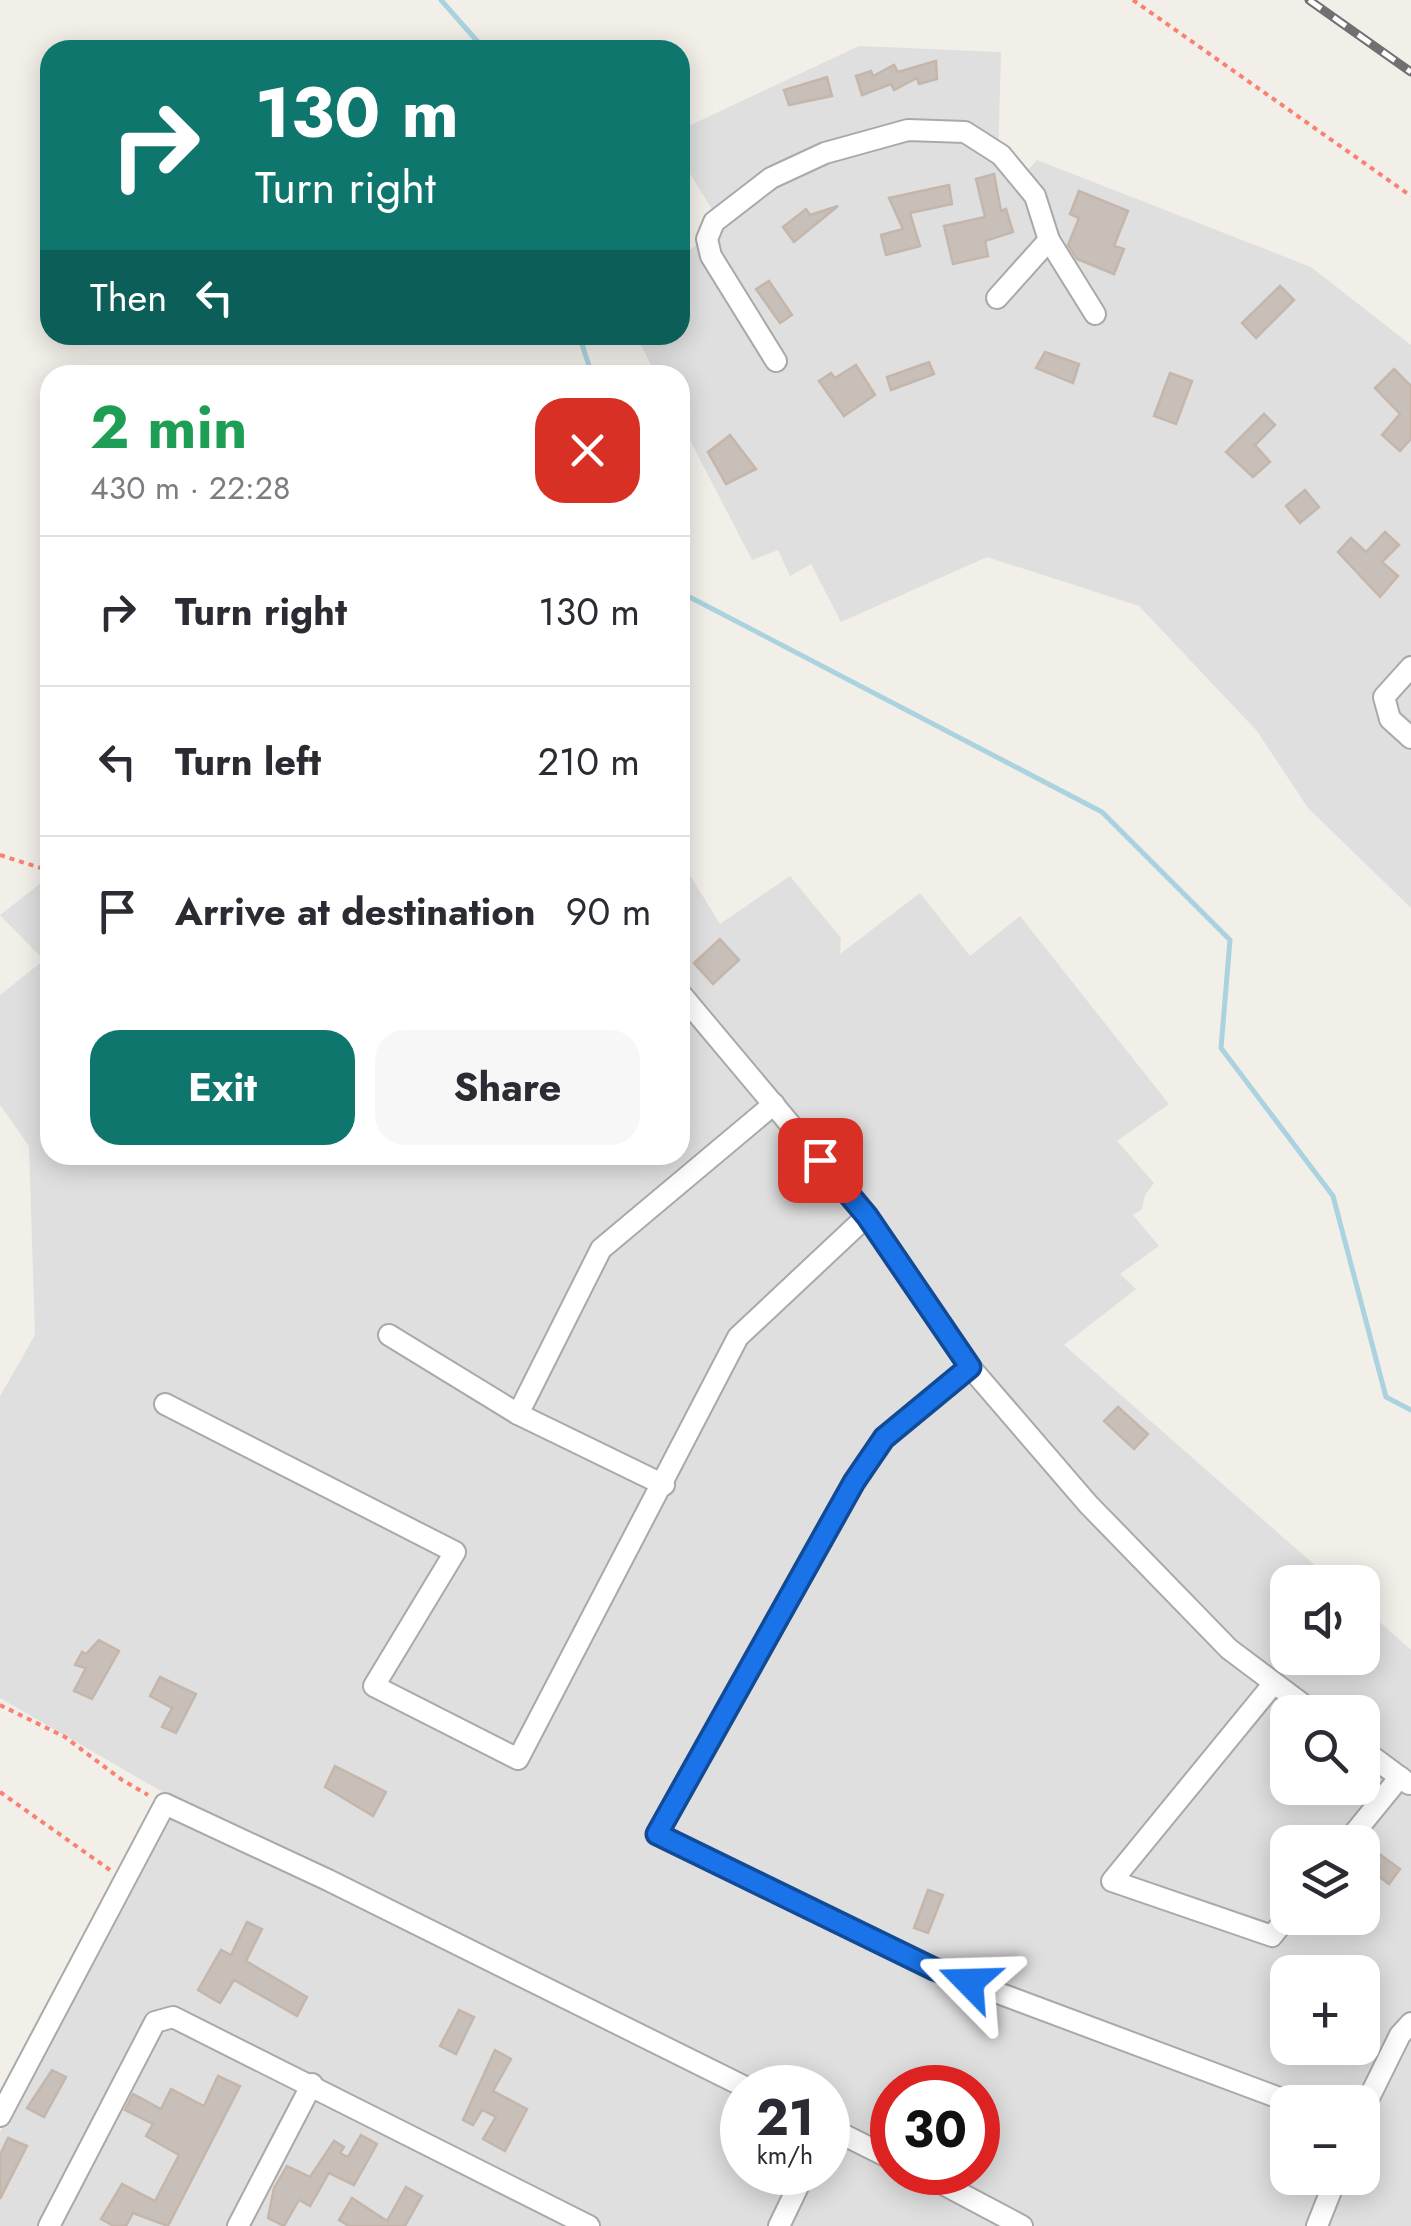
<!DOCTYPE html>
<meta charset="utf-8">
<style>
:root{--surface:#fff;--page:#f7f7f7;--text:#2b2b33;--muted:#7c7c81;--line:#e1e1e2;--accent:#0f766e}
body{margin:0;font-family:Jost,sans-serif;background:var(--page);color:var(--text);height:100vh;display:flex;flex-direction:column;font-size:38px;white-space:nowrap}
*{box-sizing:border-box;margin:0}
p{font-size:32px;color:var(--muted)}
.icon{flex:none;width:55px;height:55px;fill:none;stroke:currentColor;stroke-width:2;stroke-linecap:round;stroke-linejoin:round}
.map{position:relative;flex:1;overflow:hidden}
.details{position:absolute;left:40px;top:365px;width:650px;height:800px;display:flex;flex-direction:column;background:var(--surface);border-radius:30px;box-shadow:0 5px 25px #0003}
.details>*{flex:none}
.top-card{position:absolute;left:40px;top:40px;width:650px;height:305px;border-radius:30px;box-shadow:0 5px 25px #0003;background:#0f766e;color:#fff;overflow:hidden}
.controls{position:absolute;left:1270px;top:1565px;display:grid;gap:20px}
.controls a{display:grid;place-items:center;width:110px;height:110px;border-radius:20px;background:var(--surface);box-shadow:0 5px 25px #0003;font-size:50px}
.speed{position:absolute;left:720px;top:2065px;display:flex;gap:20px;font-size:50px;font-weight:700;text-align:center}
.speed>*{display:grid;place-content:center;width:130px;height:130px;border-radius:50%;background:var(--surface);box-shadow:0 5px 25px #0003;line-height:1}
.speed small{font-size:25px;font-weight:400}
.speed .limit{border:15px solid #d22;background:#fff;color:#111}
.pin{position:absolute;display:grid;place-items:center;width:85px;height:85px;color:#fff;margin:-42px;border-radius:20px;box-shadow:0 5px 15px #0006}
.me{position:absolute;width:110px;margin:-55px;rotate:292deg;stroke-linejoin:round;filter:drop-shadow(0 0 8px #0008)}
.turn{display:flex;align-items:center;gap:35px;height:210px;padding:0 50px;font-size:45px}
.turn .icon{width:130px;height:130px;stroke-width:2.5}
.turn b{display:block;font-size:70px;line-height:85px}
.then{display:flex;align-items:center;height:95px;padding:0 50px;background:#0003;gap:20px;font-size:38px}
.round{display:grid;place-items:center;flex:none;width:105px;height:105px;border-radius:30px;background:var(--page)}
.summary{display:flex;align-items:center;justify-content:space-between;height:170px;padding:0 50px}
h1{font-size:60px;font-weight:700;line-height:75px;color:#1e9e55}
.action{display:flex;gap:20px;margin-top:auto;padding:20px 50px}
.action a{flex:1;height:115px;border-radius:30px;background:var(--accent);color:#fff;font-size:40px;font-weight:700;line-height:115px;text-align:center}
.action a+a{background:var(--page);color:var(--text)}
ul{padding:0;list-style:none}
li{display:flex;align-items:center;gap:30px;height:150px;padding:0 50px;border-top:2px solid var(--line)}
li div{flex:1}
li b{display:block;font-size:38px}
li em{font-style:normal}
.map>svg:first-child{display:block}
</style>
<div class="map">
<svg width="1411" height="2226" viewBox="0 0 1411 2226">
<rect width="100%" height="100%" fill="#f2efe9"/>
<!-- residential -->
<g fill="#e0dfdf" fill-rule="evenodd">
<path d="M859,46l142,6 -3,109 18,23 21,-24 274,107 100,78v563l-103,-100 -51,-77 -118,-125 -152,-49 -146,65 -30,-58 -21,12 -12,-26 -26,10 -72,-139v-46h-24l-20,-40h44v-78l42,-31 -42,-69v-27z"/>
<path d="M680,859l40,65 70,-48 51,62 -1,16 80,-61 50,63 50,-40 149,188 -52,37 37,42 -9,12 -3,14 -9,6 26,31 -39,28 16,15 -72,56 270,237h-46v76h74l1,-51 48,43v576h-376l-19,-17 -75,-36 37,-1v-84h-86v61l-64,-32v-29l-61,-1 -601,-293 -166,-96v-302l35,-61 -6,-189 -29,-41v-110l44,-35 -44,-45 50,-39v279h630zM1288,1712h74v76h-74zM1288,1842h74v76h-74zM1288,1972h74v76h-74zM1288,2102h74v76h-74z"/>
<path d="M169,1814l573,282v76h86v-34l180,88h-1008v-94z"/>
</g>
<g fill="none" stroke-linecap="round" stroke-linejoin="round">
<!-- stream -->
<g stroke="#aad3df" stroke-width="5">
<path d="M441,0l44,50"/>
<path d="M579,335l13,40"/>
<path d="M680,592l422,220 128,128 -9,108 112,148 53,201 25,13"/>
</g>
</g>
<!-- building -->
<g fill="#c7bfb8" stroke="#c4b6ab" stroke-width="2.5">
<path d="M936,61l1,18 -18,5 -2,-6 -23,12 -3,-6 -29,11 -6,-19 15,-5 2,5 21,-11 4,7z"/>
<path d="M827,77l5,19 -43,9 -5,-15z"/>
<path d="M994,174l7,37 5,-2 7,23 -28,9 3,15 -35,8 -9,-38 41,-9 -9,-38z"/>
<path d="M949,185l3,19 -42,9 10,33 -34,9 -5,-20 22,-6 -14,-31z"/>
<path d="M1079,191l49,20 -14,35 10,3 -10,25 -37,-15 -9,-14 11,-27 -9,-4z"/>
<path d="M838,206l-44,36 -11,-15 23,-18 4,6z"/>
<path d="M769,281l23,34 -12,8 -24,-34z"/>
<path d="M1280,286l14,14 -38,38 -14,-15z"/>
<path d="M1045,352l34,12 -6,19 -37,-15z"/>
<path d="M929,362l5,12 -43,16 -4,-13z"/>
<path d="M856,365l19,30 -31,21 -25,-35 12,-8 4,5z"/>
<path d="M1394,369l17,17v53l-11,12 -18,-16 18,-21 -25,-26z"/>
<path d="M1170,373l22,8 -16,43 -22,-8z"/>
<path d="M1264,414l11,11 -20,20 15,17 -17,15 -27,-25z"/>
<path d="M730,435l26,34 -30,15 -18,-32z"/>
<path d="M1305,490l14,17 -19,16 -14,-17z"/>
<path d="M1385,532l14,13 -17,17 16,14 -18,21 -42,-45 13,-14 15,14z"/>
<path d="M720,939l19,21 -26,24 -19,-21z"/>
<path d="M1118,1407l30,27 -14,15 -30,-28z"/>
<path d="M99,1640l20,11 -27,48 -18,-8 12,-23 -11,-3 7,-13 4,2z"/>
<path d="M160,1677l36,17 -20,39 -14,-6 10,-19 -22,-12z"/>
<path d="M335,1766l51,26 -13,24 -48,-29z"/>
<path d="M1364,1843l36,26 -11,15 -27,-20z"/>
<path d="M928,1890l15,5 -15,38 -14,-5z"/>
<path d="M247,1922l15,7 -16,32 61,36 -10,19 -63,-36 -14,23 -22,-13 23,-40 10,5z"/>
<path d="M459,2010l15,7 -18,37 -16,-8z"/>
<path d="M495,2050l16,9 -18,32 34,18 -22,42 -22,-12 13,-22 -14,-7 -9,15 -10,-5z"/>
<path d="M52,2070l14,7 -22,40 -17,-9z"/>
<path d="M218,2076l22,10 -72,140 -35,-13 -7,13h-12l-13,-7 21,-35 33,17 24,-46 -33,-19 7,-12 -28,-14 8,-16 28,15 10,-20 33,17z"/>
<path d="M361,2135l16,9 -23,41 -25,-12 -19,33 -11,-6 -15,26 -16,-8 6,-30 13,-22 23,11 24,-36 10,6 -4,6 8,4z"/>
<path d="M8,2138l19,8 -27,53v-44z"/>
<path d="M406,2187l16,9 -17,30h-56l-10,-6 13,-22 35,23z"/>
</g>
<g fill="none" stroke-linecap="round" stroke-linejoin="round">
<defs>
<g id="minor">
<path d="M997,298l52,-58"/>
<path d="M776,361l-65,-105 -4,-17 7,-17 57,-44 54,-25 83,-23 57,2 36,23 34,41 14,44 46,74"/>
<path d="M1411,667l-27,30 6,22 21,19"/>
<path d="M680,993l187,223 103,151 118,137 141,145 84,63"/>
<path d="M389,1335l129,79 146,71"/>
<path d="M970,1367l-86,71 -30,44 -197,352 277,135 356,133"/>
<path d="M165,1404l290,148 -81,134 144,73 220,-422 129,-121"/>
<path d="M518,1414l83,-165 173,-145"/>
<path d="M1274,1683l-162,198 160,55 16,-20"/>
<path d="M1362,1749l47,35"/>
<path d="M1347,1842l53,-65"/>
<path d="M1362,2112l38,-77 11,-12"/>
<path d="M0,2116l165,-312 163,76 419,208"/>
<path d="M828,2127l64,32"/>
<path d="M920,2172l102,54"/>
<path d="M49,2226l106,-204 18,-5 416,209"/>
<path d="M238,2226l74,-142"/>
<path d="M779,2226l26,-54"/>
<path d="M1317,2226l19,-48"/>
</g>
</defs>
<!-- minor casing -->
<use href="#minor" stroke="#a9a9a9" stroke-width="24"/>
<!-- path -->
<g stroke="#fa8072" stroke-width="4" stroke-dasharray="5 5" stroke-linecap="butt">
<path d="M1133,0l278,196"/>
<path d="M0,855l47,15"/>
<path d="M0,1705l65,32 57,43 26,15"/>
<path d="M0,1792l110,78"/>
</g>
<!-- minor -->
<use href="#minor" stroke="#fff" stroke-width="20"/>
<defs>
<path id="rail" d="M1309,0l102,72"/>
</defs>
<!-- rail casing -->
<use href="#rail" stroke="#707070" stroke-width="9"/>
<!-- rail -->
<use href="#rail" stroke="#fff" stroke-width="5" stroke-dasharray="15" stroke-linecap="butt"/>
</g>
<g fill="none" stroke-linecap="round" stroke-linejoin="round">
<defs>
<path id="route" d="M820,1160l47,56 103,151 -86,71 -30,44 -197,352 277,135 35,13"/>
</defs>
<!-- route casing -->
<use href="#route" stroke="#114b97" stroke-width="25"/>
<!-- route -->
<use href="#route" stroke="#1a73e8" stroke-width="18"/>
</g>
</svg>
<div class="controls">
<a><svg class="icon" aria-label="sound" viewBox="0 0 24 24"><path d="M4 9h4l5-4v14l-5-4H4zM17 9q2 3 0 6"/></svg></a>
<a><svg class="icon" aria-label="search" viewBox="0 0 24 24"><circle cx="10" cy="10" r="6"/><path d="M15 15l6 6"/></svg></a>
<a><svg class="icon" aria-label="layers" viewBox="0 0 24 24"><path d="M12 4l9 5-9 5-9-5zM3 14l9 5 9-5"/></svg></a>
<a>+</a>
<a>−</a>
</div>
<div class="speed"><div>21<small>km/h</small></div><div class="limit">30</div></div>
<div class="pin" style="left:820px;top:1160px;background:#d93025"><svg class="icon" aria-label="arrive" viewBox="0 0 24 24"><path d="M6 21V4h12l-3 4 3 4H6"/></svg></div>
<svg class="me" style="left:969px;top:1982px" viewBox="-20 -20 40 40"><path d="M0-17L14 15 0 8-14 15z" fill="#1a73e8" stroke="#fff" stroke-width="4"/></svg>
<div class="top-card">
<div class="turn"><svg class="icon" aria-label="right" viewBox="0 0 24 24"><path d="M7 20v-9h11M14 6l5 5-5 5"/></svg><div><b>130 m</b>Turn right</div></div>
<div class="then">Then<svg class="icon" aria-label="left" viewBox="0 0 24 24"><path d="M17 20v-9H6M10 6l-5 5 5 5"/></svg></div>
</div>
<section class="details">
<div class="summary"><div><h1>2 min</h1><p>430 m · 22:28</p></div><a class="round" style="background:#d93025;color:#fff"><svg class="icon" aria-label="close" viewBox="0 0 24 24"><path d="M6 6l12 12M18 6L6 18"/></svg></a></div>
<ul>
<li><svg class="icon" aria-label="right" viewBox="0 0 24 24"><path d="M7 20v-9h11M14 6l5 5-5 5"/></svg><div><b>Turn right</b></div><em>130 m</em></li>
<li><svg class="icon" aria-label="left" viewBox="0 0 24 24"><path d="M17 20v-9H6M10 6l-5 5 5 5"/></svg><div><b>Turn left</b></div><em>210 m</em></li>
<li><svg class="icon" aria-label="arrive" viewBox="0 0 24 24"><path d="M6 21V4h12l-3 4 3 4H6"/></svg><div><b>Arrive at destination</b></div><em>90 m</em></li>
</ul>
<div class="action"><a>Exit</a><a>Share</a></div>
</section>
</div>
